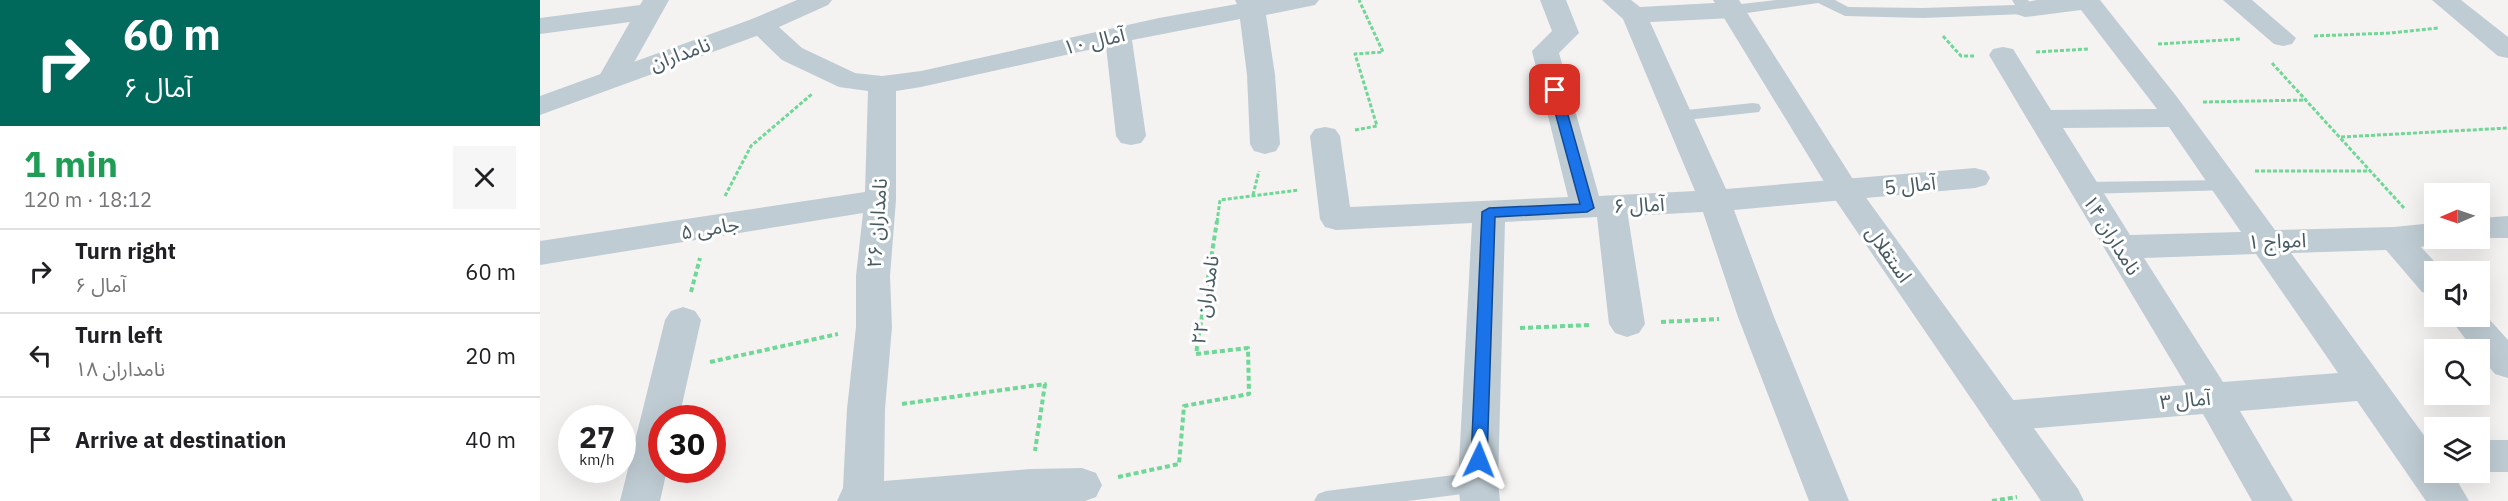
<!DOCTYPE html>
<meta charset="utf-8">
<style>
:root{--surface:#fff;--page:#f6f6f6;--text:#202124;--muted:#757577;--line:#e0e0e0}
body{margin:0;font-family:"IBM Plex Sans","Noto Sans Arabic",sans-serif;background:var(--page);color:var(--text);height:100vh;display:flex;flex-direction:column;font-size:22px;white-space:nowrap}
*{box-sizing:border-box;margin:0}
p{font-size:20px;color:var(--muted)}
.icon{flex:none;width:33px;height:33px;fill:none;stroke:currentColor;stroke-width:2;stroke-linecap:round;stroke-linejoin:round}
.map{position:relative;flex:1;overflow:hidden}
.drawer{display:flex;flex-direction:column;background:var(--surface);width:540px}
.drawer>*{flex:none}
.top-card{background:#00695c;color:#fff;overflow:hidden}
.needle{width:39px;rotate:268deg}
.fabs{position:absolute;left:1884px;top:183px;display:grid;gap:12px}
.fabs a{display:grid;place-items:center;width:66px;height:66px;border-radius:0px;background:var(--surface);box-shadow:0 6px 24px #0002;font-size:30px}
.speed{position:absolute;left:18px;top:405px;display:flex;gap:12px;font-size:30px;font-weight:700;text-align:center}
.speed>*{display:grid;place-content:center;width:78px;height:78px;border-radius:50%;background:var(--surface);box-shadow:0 6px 24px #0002;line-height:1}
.speed small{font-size:15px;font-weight:400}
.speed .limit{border:9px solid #d22;background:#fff;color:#111}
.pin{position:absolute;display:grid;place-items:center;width:51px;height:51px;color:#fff;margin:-26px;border-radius:12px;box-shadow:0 3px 9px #0006}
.me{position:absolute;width:66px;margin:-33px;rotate:2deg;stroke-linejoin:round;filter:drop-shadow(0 0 4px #0008)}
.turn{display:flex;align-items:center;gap:21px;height:126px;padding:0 24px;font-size:27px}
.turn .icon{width:78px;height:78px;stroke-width:2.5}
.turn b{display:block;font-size:42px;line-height:51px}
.round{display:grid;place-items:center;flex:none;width:63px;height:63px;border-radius:0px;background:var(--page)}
.summary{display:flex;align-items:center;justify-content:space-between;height:102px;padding:0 24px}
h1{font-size:36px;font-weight:700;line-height:45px;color:#1e9e55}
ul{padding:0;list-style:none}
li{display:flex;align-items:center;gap:18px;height:84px;padding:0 24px;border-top:2px solid var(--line)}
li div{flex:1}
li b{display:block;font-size:22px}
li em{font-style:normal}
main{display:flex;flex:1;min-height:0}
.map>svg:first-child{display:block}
</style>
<main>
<section class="drawer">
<div class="top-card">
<div class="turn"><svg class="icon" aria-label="right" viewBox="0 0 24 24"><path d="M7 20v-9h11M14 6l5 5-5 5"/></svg><div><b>60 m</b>آمال ۶</div></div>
</div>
<div class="summary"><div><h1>1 min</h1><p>120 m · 18:12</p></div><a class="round"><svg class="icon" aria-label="close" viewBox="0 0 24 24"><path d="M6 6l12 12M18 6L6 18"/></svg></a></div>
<ul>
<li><svg class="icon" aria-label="right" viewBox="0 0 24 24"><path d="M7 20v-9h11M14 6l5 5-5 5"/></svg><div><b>Turn right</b><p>آمال ۶</p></div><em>60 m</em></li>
<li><svg class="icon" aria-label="left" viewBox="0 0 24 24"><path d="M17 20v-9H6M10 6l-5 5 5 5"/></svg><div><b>Turn left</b><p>نامداران ۱۸</p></div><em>20 m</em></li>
<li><svg class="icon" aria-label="arrive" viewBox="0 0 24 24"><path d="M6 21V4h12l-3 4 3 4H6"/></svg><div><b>Arrive at destination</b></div><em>40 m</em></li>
</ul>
</section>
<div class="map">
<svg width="1968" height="501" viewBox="0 0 1968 501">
<rect width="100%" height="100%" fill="#f5f2f2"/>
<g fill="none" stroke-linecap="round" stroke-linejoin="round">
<!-- path-far1 -->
<g stroke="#70d896" stroke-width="3" stroke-dasharray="4 2" stroke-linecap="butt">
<path d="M1403,36l18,20h13"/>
<path d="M1774,36l76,-3 48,-5"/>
<path d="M1618,44l83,-5"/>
<path d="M1496,52l52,-3"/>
<path d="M1732,63l132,145"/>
<path d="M1663,102l104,-2"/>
<path d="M815,130l22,-4 -22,-72 28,-2 -24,-52"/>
<path d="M1801,137l167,-9"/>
<path d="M1715,171h115"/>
<path d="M713,195l6,-24"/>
<path d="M185,196l26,-50 61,-52"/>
<path d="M677,222l3,-22 79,-10"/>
</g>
<!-- path -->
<g stroke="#70d896" stroke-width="4" stroke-dasharray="5 3" stroke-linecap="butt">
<path d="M151,292l9,-34"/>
<path d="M1121,322l58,-3"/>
<path d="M980,328l70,-3"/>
<path d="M170,362l128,-28"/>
<path d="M362,404l143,-20 -10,67"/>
<path d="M578,477l61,-13 5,-58 65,-12 -1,-46 -52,6 21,-133"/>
<path d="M1452,501l25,-4"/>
</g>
<!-- service -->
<g fill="#bfccd3" fill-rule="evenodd">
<path d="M1236,0h59l13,7 75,1 92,-3 -3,-5h16l5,9 -8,5 -102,4 -78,-2 -27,-13 -85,12 -8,-5 8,-5z"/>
<path d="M1213,103l6,1 2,4 -2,4 -82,9 -6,-1 -3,-4 3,-4 6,-1z"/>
<path d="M1686,180l6,2 3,4 -3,4 -149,4 -6,-2 -3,-4 3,-4 6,-2z"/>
<path d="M938,472l8,3 4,7 -4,7 -8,3 -70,9h-94l4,-7 8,-3z"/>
</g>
<!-- minor -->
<g fill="#bfccd3" fill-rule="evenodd">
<path d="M103,0h26l-47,84 -10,2 -10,-2 -4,-6 32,-56 -90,12v-16l100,-13z"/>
<path d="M695,0h84l-4,5 -49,10 9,60 5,69 -4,7 -11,3 -11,-3 -4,-7 -3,-69 -7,-56 -108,21 14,96 -5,7 -10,2 -10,-2 -5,-7 -10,-90 -185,41 -25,4v109l-6,76 2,51 -7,82 -1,72 146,-12 52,-1 14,5 6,12 -6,12 -11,4h-248l6,-13 4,-79 9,-82v-51l7,-63 -323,52v-24l325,-49 3,-101 -29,-4 -57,-27 -30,-29 -4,-6 4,-6 9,-2 9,2 32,29 53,25 27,3 39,-5 238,-53 78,-14z"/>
<path d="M1000,0h26l13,33 -20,20 40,143 96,-5 -72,-172 -21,-19h29l9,7 93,-5 9,3 4,5 -4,5 -9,3 -83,4 76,167 249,-21 11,3 4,7 -4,7 -11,3 -241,22 40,107 75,184h-40l-71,-184 -35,-105 -75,4 17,108 -6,9 -12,4 -12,-4 -6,-9 -12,-107 -92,5 -7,260 2,19h-40l-2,-19 14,-259 -136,7 -11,-3 -5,-8 -10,-83 5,-7 10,-2 10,2 5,7 10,71 218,-10 -36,-146 20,-20z"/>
<path d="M1497,0h63l77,97 98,133 119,-3 40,-4v15h14l-3,4 -24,5 23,25h-10v23l-12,-3 -36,-42 -95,3 143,196v23h18l17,29h-43l-69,-100 -117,10 53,90h-41l-49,-87 -200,17 -13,-4 -6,-11 6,-11 13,-4 183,-16 -197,-330 4,-6 10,-2 10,2 38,61 106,-1 -76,-99 -56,7 -9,-3 -4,-5 4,-5zM1629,127l72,105 -111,3 -67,-107zM1716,254l82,119 -115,9 -79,-124z"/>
<path d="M1683,0h29l44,38 -4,6 -9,2 -9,-2z"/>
<path d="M1892,0h29l47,37v21l-10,-2z"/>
<path d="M1968,216v22h-34h6v-20z"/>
<path d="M143,307l12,4 6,9 -22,98h-17v52h5l-7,31h-40l45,-181 6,-9z"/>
<path d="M1940,309l28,31v38l-13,-4 -15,-18v-6h-6l-26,-34h32z"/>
<rect x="1940" y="440" width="28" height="32"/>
</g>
<!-- tertiary -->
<g fill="#bfccd3" fill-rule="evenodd">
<path d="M257,0h35l-4,5 -58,26 -230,84v-19l212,-77z"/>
<path d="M1173,0h26l117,184 222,305 6,12h-43l-207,-303z"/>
</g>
</g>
<!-- route -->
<path fill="#1a73e8" stroke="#114b97" stroke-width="1.5" d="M1015,87l6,3 33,118 -7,4 -92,5 -8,243 -2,5 -6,2 -6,-2 -2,-5 11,-248 7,-4 91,-4 -31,-114z"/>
<g text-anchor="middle" stroke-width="6" stroke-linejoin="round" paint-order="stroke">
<!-- street labels -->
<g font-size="20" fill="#475a62" stroke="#fff">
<text transform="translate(554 41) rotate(-13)" y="7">آمال ۱۰</text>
<text transform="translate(140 54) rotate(-20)" y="7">نامداران</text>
<text transform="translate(1370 185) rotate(-6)" y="7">آمال 5</text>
<text transform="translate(1099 205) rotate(-3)" y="7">آمال ۶</text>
<text transform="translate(337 223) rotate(-86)" y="7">نامداران ۲۶</text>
<text transform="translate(170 228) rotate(-9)" y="7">جامی ۵</text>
<text transform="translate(1572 235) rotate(58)" y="7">نامداران ۱۴</text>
<text transform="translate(1737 241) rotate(-2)" y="7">امواج ۱</text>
<text transform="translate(1349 254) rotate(55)" y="7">استقلال</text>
<text transform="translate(665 300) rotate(-81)" y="7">نامداران ۲۲</text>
<text transform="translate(1645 400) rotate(-5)" y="7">آمال ۳</text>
</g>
</g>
</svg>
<div class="fabs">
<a><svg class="needle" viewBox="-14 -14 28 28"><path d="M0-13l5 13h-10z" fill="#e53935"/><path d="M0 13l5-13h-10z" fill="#757577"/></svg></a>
<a><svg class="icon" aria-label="sound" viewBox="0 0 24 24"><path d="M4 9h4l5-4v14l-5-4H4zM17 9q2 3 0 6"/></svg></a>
<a><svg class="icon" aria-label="search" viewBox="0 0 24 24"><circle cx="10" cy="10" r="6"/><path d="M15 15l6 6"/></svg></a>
<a><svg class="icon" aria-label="layers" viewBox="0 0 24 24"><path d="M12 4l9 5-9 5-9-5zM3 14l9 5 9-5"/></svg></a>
</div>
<div class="speed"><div>27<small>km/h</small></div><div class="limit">30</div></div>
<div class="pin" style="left:1015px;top:90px;background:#d93025"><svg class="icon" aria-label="arrive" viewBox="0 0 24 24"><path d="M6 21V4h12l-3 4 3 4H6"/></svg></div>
<svg class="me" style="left:939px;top:460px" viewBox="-20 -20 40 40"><path d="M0-17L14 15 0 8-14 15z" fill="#1a73e8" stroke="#fff" stroke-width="4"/></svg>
</div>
</main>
